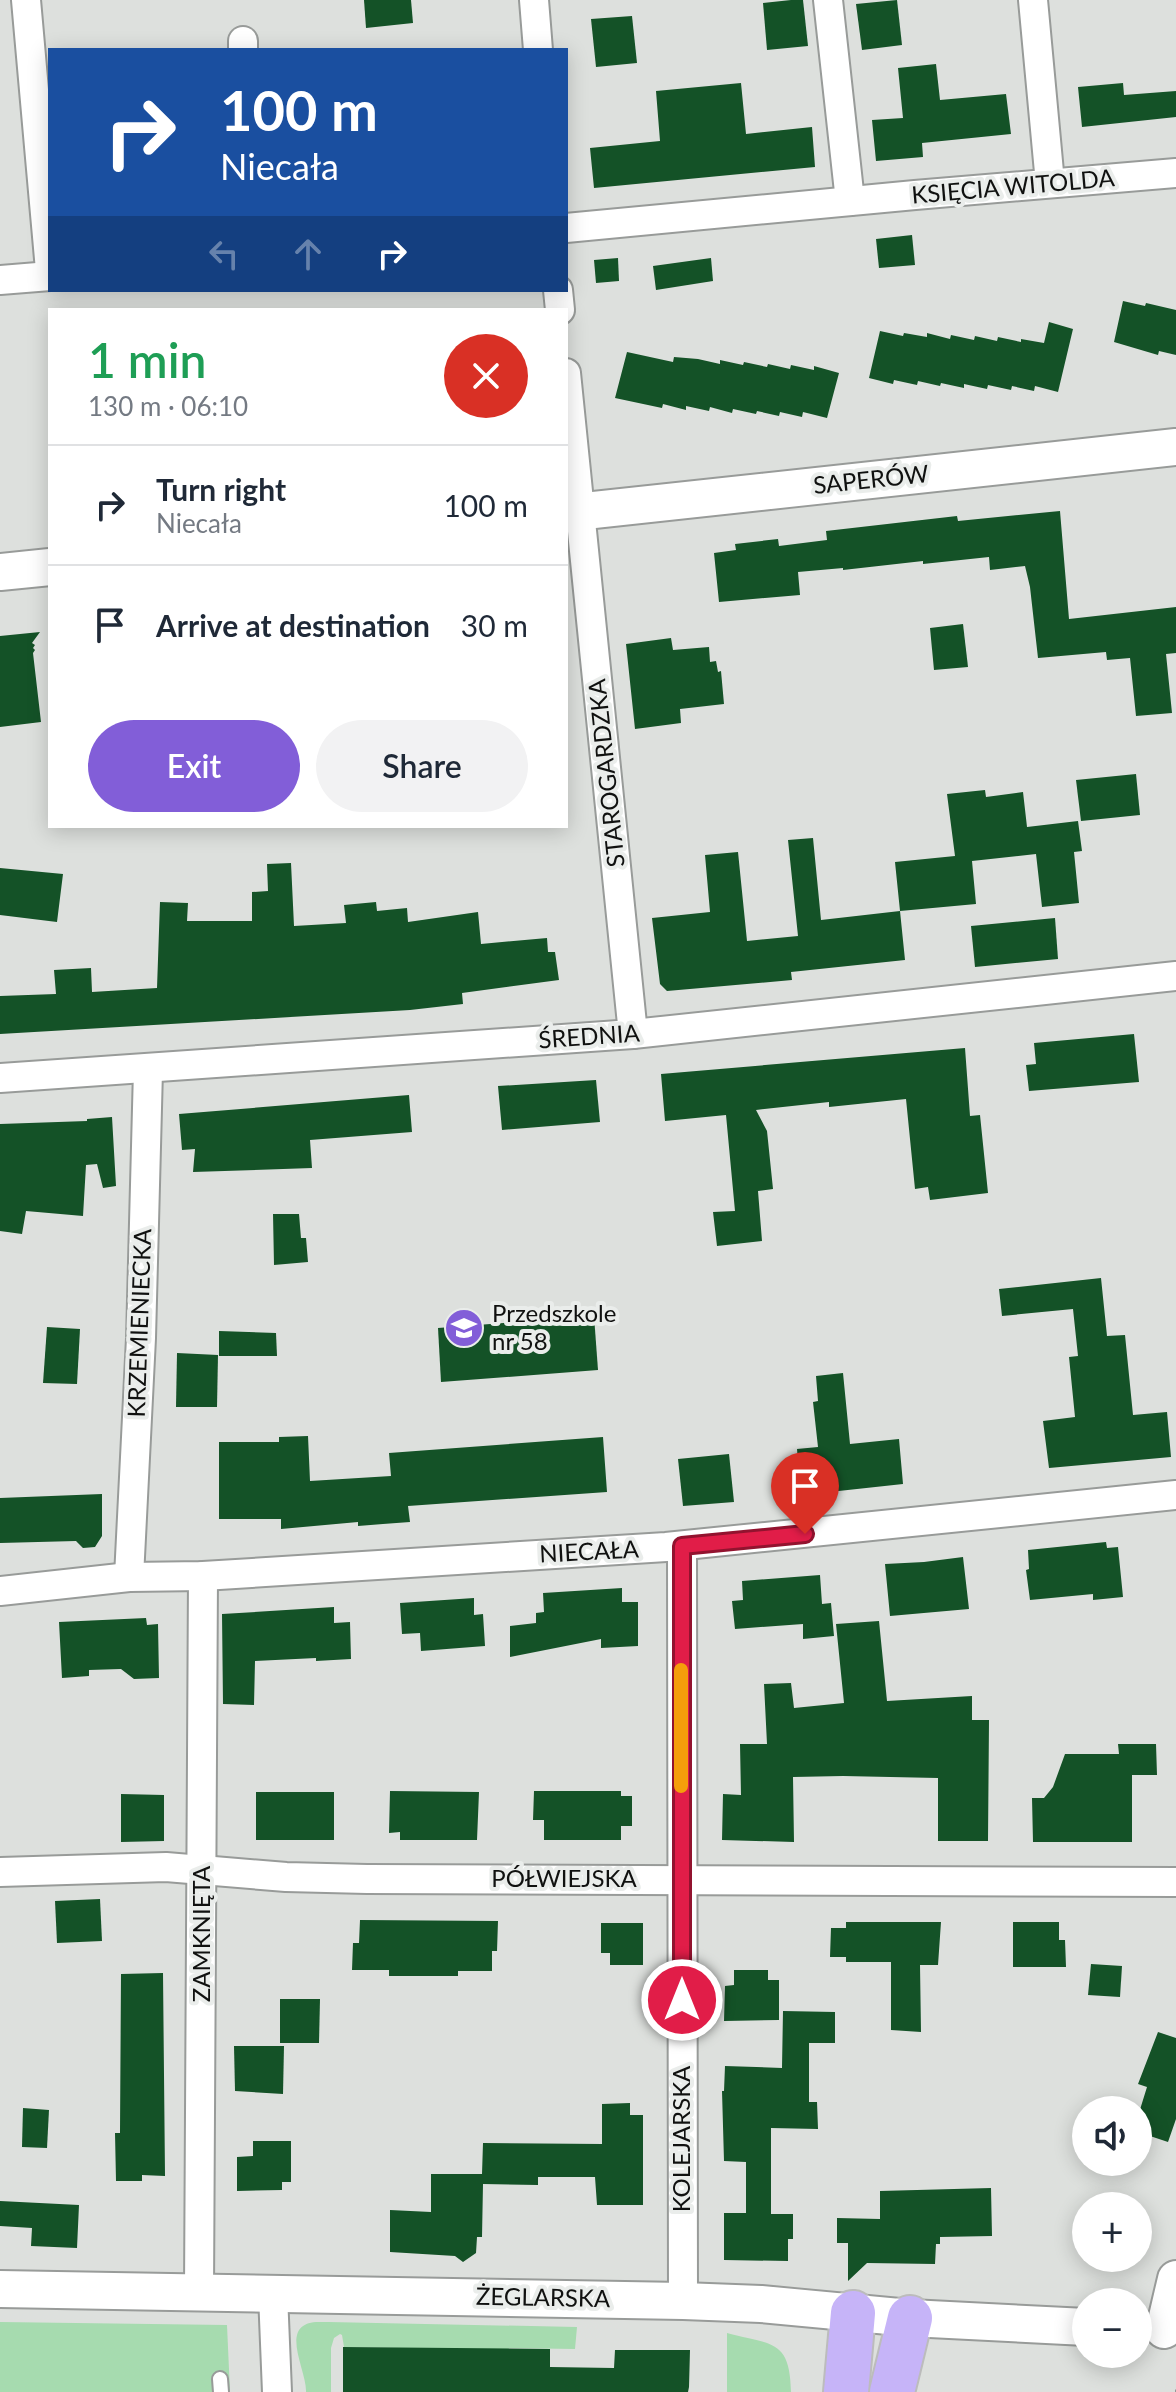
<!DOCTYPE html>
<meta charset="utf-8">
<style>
:root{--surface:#fff;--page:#f2f2f3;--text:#1f2937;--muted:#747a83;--line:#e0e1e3;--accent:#825ed8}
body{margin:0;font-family:Lato,sans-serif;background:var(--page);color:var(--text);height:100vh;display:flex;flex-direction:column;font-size:30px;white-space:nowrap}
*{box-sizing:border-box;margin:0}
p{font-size:26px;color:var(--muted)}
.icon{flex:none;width:44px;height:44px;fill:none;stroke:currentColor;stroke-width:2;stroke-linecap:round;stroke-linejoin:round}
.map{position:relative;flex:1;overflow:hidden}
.sheet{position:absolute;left:48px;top:308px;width:520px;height:520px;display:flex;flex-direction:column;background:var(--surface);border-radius:0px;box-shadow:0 4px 20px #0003}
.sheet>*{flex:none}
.top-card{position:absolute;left:48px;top:48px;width:520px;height:244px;border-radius:0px;box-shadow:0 4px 20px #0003;background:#1a4fa0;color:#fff;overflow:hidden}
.controls{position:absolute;left:1072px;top:2096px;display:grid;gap:16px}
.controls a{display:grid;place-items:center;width:80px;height:80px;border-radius:50%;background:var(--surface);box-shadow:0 4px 20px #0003;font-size:40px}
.pin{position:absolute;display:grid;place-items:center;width:68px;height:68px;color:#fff;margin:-82px -34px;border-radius:50% 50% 50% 0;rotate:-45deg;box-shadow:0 0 8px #0007}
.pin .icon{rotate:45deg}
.me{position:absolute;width:88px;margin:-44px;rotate:0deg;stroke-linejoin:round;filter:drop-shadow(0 0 6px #0008)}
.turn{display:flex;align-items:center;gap:28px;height:168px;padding:0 40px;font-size:36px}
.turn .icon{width:104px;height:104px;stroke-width:2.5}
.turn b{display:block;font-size:56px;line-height:68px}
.lanes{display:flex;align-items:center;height:76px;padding:0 40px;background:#0003;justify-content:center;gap:40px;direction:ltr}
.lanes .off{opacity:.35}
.round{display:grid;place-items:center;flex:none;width:84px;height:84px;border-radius:42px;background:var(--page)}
.summary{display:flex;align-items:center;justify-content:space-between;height:136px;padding:0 40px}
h1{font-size:48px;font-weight:600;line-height:60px;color:#1e9e55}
.action{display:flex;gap:16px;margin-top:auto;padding:16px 40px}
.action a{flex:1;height:92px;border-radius:48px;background:var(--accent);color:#fff;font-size:32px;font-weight:600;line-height:92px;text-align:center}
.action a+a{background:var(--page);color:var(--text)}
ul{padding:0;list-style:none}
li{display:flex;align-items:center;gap:24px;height:120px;padding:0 40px;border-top:2px solid var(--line)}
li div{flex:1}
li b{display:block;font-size:30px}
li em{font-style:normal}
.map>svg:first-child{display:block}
</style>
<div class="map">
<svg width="1176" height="2392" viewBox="0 0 1176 2392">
<rect width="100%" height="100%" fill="#dde0dd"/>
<!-- green -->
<g fill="#a6dbaf">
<path d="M0,2322l227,3 3,67h-230z"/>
<path d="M316,2322h12l249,5 -2,22 -66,-1 -1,2 -164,-3 -2,-12 -2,-1 -6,4 -3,10v44h-25c1,-22 -28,-67 10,-70z"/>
<path d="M727,2333c45,12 63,6 64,59h-64z"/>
</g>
<!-- building -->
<g fill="#145227">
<path d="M364,0h47l2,23 -47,5z"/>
<path d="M791,0h12l5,46 -41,4 -4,-47z"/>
<path d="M897,0l5,45 -40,5 -6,-46z"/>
<path d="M632,16l5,47 -41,4 -5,-48z"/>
<path d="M936,64l4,36 66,-6 5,40 -89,9 1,14 -47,4 -4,-41 31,-2 -5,-50z"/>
<path d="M741,83l5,51 66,-7 3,40 -221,21 -4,-40 70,-7 -4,-50z"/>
<path d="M1123,83l1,12 52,-4v26l-94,10 -4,-40z"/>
<path d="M912,235l3,30 -36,3 -3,-29z"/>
<path d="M618,258l1,23 -23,2 -2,-23z"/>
<path d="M711,258l2,23 -57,9 -3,-24z"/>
<path d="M1123,301l22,5 1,-3 30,7v45l-17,-4 -1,4 -44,-13z"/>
<path d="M1049,322l24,7 -15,63 -23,-6 -1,5 -22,-5 -1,4 -23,-5 -1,4 -23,-5v4l-23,-5 -1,3 -22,-5 -1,4 -23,-5 -1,4 -24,-6 11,-47 23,5 1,-3 23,4v-4l23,6 1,-4 23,5 1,-4 22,5 1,-4 23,5v-3l23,4z"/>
<path d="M627,352l46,10 1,-5 24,2 22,5v-4l23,5 1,-3 23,5 1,-3 22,5 1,-4 23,5v-4l25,7 -12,45 -24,-6 -1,5 -22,-5 -1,4 -22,-5 -1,3 -23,-5 -1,4 -22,-6 -1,4 -23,-5v4l-23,-6 -1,4 -47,-10z"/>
<path d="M1060,511l9,108 107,-12v46l-10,1 6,59 -36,3 -6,-58 -23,2 -1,-8 -68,6 -8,-71 -5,-21 -35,4 -1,-13 -66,7v-3l-80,9v-2l-45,4 2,23 -81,7 -5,-49 22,-3 -1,-6 43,-5 1,7 48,-6 -1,-9 131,-15 1,5z"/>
<path d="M963,624l5,43 -34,3 -4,-42z"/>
<path d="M40,632l-8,11 3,2 -2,3 2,2 -2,3 8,69 -41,5v-91z"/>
<path d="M671,638l2,12 36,-3 1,15 6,-1 2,11 3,-1 3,33 -44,5 1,14 -46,6 -9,-85z"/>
<path d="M1136,774l4,41 -59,6 -5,-41z"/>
<path d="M985,790l1,7 37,-5 4,35 51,-6 4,30 -8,1 5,51 -37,4 -6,-53 -64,7 4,43 -76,7 -5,-49 60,-6 -8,-62z"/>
<path d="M813,838l8,82 79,-9 5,49 -114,12 1,8 -125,11 -7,-7 -8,-66 58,-6 -5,-57 33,-3 9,89 51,-5 -10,-96z"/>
<path d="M291,863l3,63 52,-3 -2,-18 32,-3 1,9 30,-3 1,14 70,-10 3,32 66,-6 1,14h7l4,28 -97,13 1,11 -53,6 -410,24v-38l56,-2 -2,-24 37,-2 1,24 65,-4 3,-86 28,1 -1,18h65v-29l16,-1 -1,-27z"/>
<path d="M0,868l63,6 -6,48 -57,-7z"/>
<path d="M1055,918l3,41 -83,8 -4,-41z"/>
<path d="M1134,1034l5,48 -110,9 -3,-26 10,-1 -2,-21z"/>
<path d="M965,1048l5,68 10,-1 8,78 -58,7 -2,-13 -13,2 -9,-90 -77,8v-5l-73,8 11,21 6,58 -15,2 4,50 -45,5 -4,-34 22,-1 -9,-96 -61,6 -4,-47z"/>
<path d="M596,1080l4,42 -98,8 -4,-44z"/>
<path d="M409,1095l3,37 -102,8 2,28 -119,4 2,-23 -13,1 -3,-36z"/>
<path d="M112,1117l4,69 -13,2 -6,-24 -11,1 -3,51 -57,-5 -4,23 -22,-3v-107l87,-3v-2z"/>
<path d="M273,1214h26l2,24h5l2,24 -34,3z"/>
<path d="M1101,1278l6,58 18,-1 8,80 34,-3 4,45 -122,11 -6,-47 32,-4 -6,-60 9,-1 -5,-47 -71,7 -3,-27z"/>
<path d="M594,1316l4,54 -157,12 -3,-54z"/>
<path d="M47,1327l33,2 -3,55 -34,-1z"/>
<path d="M219,1331l57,2 1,23h-58z"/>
<path d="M177,1353l41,2 -1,52h-41z"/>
<path d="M843,1373l7,71 49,-5 4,45 -92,10 -2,-21 -10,1 -2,-25 21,-2 -5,-45 5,-1 -2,-25z"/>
<path d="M308,1436l2,45 81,-5 -2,-23 214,-16 4,55 -199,14 2,16 -27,2 -25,2v-4l-77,7v-10h-62v-77h60v-5z"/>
<path d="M729,1454l5,48 -51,4 -5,-47z"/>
<path d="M102,1494v42l-7,11 -12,1 -7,-7 -76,2v-45z"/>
<path d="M1106,1542l1,6 11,-1 5,50 -30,3v-6l-63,6 -4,-30 3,-1 -1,-19z"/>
<path d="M963,1557l6,52 -79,7 -5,-52 39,-2z"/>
<path d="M820,1575l2,29 9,-1 3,33 -31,3v-15l-68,5 -3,-28 11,-1 -1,-19z"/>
<path d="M622,1588v14h16v44l-37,2v-9l-91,18v-31l26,-3v-10l8,-1 -1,-19z"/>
<path d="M474,1598v17l9,-1 2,32 -64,5 -1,-18 -18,1 -2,-31z"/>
<path d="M334,1607v16l16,-1 1,37 -35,2v-3l-61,3 -1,44 -31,-1 -1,-90z"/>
<path d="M146,1618l1,7 11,-1 1,54 -25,1 -13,-10 -32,1v6l-27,2 -3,-56z"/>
<path d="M879,1621l8,80 85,-5v24h17l-1,121h-50v-63l-95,-2 -50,1 1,65 -72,-2 1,-46 18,1 -1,-51h27l-3,-60 27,-1 3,25 50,-5 -8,-79z"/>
<path d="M1118,1744h38l1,31h-25v67h-99l-1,-44h12l9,-11 12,-33h54z"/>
<path d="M390,1791l89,1 -2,48h-77v-8l-11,1z"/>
<path d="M534,1791h87v5h11v30h-11v14h-77v-20h-11z"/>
<rect x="256" y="1792" width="78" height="48"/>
<path d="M121,1794l43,1v46l-43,1z"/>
<path d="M100,1899l2,42 -45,2 -2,-42z"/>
<path d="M360,1920l138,1 -1,30h-5v20h-34v5h-69v-6h-37l1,-27h6z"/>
<path d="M846,1922h95l-3,43h-18l1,67 -30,-2v-68h-45v-5h-16l1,-29h15z"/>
<path d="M1013,1922h46v18h6l1,27h-53z"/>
<path d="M601,1923h42v42h-33v-12h-9z"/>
<path d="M1091,1964l31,2 -2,31 -32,-2z"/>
<path d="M734,1970h34v10h11v40l-55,1 1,-35 9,-1z"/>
<path d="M163,1973l2,203 -23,-1v6h-26l-1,-48h5l1,-159z"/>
<path d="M280,1999h40l-1,44h-39z"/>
<path d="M783,2011l52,1v31h-26v59h8l1,27 -47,-1v86h22v25h-5v22l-64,-1v-47h22v-51l-22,-1 -2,-70h2l1,-25 57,2z"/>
<path d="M1158,2032l18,6v81l-8,23 -30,-10v-16l9,-29 -9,-3z"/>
<path d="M234,2046h50l-1,48 -48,-3z"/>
<path d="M630,2103v12h13v90h-46l-2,-28h-57v8l-55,-1 -1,53h-5l-1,16 -13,9 -8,-6 -65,-4v-42l41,2v-38h51l1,-31 119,1v-40z"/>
<path d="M23,2108l26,2 -2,38 -25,-1z"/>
<path d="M253,2141h38v41h-9v8l-45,1v-34l16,-1z"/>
<path d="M991,2188l1,48 -52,1v7h-4l-1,20 -68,-1 -19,18v-38h-11v-25l43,1v-28z"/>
<path d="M0,2201l79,4 -2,43 -46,-2 1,-18 -32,-2z"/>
<path d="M343,2347l207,2v18l64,1 1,-18h75l-1,37 -1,5h-345z"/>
</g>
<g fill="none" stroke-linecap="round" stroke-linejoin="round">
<defs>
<path id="service" d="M220,2379l1,13"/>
<g id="minor">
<path d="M26,0l24,270"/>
<path d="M534,0l4,50"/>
<path d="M828,0l22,201"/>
<path d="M1033,0l17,183"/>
<path d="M243,41v9"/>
<path d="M566,228l349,-33 261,-22"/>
<path d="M0,280l50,-4"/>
<path d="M558,290l2,20"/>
<path d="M566,373l67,661"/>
<path d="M0,1078l633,-44 543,-58"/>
<path d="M682,1546l1,755"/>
<path d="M129,1577l12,-239 7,-268"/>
<path d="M0,1591l129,-14 74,-1 463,-29 510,-52"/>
<path d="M0,1872l166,-5 120,10 81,2 809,3"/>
<path d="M199,2292l4,-716"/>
<path d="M273,2294l4,98"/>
</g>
<g id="tertiary">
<path d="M566,513l610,-66"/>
<path d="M0,572l50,-5"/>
<path d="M0,2289l683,12 78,3 149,14 176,9"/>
<path d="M1164,2330l12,-51"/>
</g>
<g id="primary">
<path d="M846,2392l7,-79"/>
<path d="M892,2392l18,-74"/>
</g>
</defs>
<!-- service casing -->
<use href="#service" stroke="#989b99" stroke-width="18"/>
<!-- minor casing -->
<use href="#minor" stroke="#989b99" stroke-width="32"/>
<!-- tertiary casing -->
<use href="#tertiary" stroke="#989b99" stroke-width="40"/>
<!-- primary casing -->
<use href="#primary" stroke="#bcbcbc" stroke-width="48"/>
<!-- path -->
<path stroke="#979997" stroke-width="5" stroke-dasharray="8 4" stroke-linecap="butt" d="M1175,2392h1"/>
<!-- service -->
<use href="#service" stroke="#fff" stroke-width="14"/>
<!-- minor -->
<use href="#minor" stroke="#fff" stroke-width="28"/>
<!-- tertiary -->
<use href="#tertiary" stroke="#fff" stroke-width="36"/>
<!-- primary -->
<use href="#primary" stroke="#c6b4f8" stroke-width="44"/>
</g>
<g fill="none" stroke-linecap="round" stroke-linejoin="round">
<defs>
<path id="route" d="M682,2000v-454l123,-12"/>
</defs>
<!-- route casing -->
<use href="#route" stroke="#92132f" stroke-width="20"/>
<!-- route -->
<use href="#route" stroke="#e11d48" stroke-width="14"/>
<!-- slow -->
<path stroke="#f59e0b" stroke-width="14" d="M681,1786v-116"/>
</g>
<!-- icons -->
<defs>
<symbol id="school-disc" viewBox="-11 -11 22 22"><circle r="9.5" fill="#825ed8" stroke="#eaedeb"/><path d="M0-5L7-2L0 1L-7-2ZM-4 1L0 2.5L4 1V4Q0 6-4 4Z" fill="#fff"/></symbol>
</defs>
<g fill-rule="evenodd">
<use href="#school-disc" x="442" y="1306" width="44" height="44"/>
</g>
<g text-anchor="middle" stroke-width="8" stroke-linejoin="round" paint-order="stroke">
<!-- street labels -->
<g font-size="24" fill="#101110" stroke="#eaedeb">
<text transform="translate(1013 187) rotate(-5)" y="8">KSIĘCIA WITOLDA</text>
<text transform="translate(871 480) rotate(-6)" y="8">SAPERÓW</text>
<text transform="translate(607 773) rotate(-96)" y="8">STAROGARDZKA</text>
<text transform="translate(589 1037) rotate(-4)" y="8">ŚREDNIA</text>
<text transform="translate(140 1323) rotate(-88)" y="8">KRZEMIENIECKA</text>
<text transform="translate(589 1552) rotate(-3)" y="8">NIECAŁA</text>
<text x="564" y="1887">PÓŁWIEJSKA</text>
<text transform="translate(202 1934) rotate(-90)" y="8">ZAMKNIĘTA</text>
<text transform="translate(682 2139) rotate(-90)" y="8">KOLEJARSKA</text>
<text transform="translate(543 2298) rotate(1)" y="8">ŻEGLARSKA</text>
</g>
<!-- poi labels -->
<g font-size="24" fill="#101110" stroke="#eaedeb" text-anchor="start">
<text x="492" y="1322">Przedszkole<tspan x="492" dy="28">nr 58</tspan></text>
</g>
</g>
</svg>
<div class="controls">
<a><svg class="icon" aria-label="sound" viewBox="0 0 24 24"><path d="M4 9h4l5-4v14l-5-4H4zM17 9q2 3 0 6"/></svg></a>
<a>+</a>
<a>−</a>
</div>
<div class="pin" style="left:805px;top:1534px;background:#d93025"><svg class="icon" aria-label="arrive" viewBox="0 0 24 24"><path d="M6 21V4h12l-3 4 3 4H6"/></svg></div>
<svg class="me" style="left:682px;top:2000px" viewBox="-20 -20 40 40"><circle r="17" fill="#e11d48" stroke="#fff" stroke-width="3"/><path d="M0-11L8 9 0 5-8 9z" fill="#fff"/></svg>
<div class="top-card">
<div class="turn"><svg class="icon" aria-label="right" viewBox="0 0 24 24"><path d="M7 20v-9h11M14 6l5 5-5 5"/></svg><div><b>100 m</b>Niecała</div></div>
<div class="lanes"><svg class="icon off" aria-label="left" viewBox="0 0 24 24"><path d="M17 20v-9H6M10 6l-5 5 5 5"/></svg><svg class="icon off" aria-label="ahead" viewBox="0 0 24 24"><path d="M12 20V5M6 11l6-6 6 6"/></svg><svg class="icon" aria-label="right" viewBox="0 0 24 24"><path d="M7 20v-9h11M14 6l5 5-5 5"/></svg></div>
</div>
<section class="sheet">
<div class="summary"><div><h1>1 min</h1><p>130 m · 06:10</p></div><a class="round" style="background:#d93025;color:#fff"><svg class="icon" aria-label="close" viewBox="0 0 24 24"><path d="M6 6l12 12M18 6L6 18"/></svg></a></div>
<ul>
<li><svg class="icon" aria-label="right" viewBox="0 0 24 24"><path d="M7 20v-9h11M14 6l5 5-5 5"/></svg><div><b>Turn right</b><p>Niecała</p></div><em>100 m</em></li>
<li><svg class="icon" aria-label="arrive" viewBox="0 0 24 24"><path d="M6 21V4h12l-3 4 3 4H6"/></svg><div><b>Arrive at destination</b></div><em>30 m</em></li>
</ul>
<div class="action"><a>Exit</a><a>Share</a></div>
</section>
</div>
